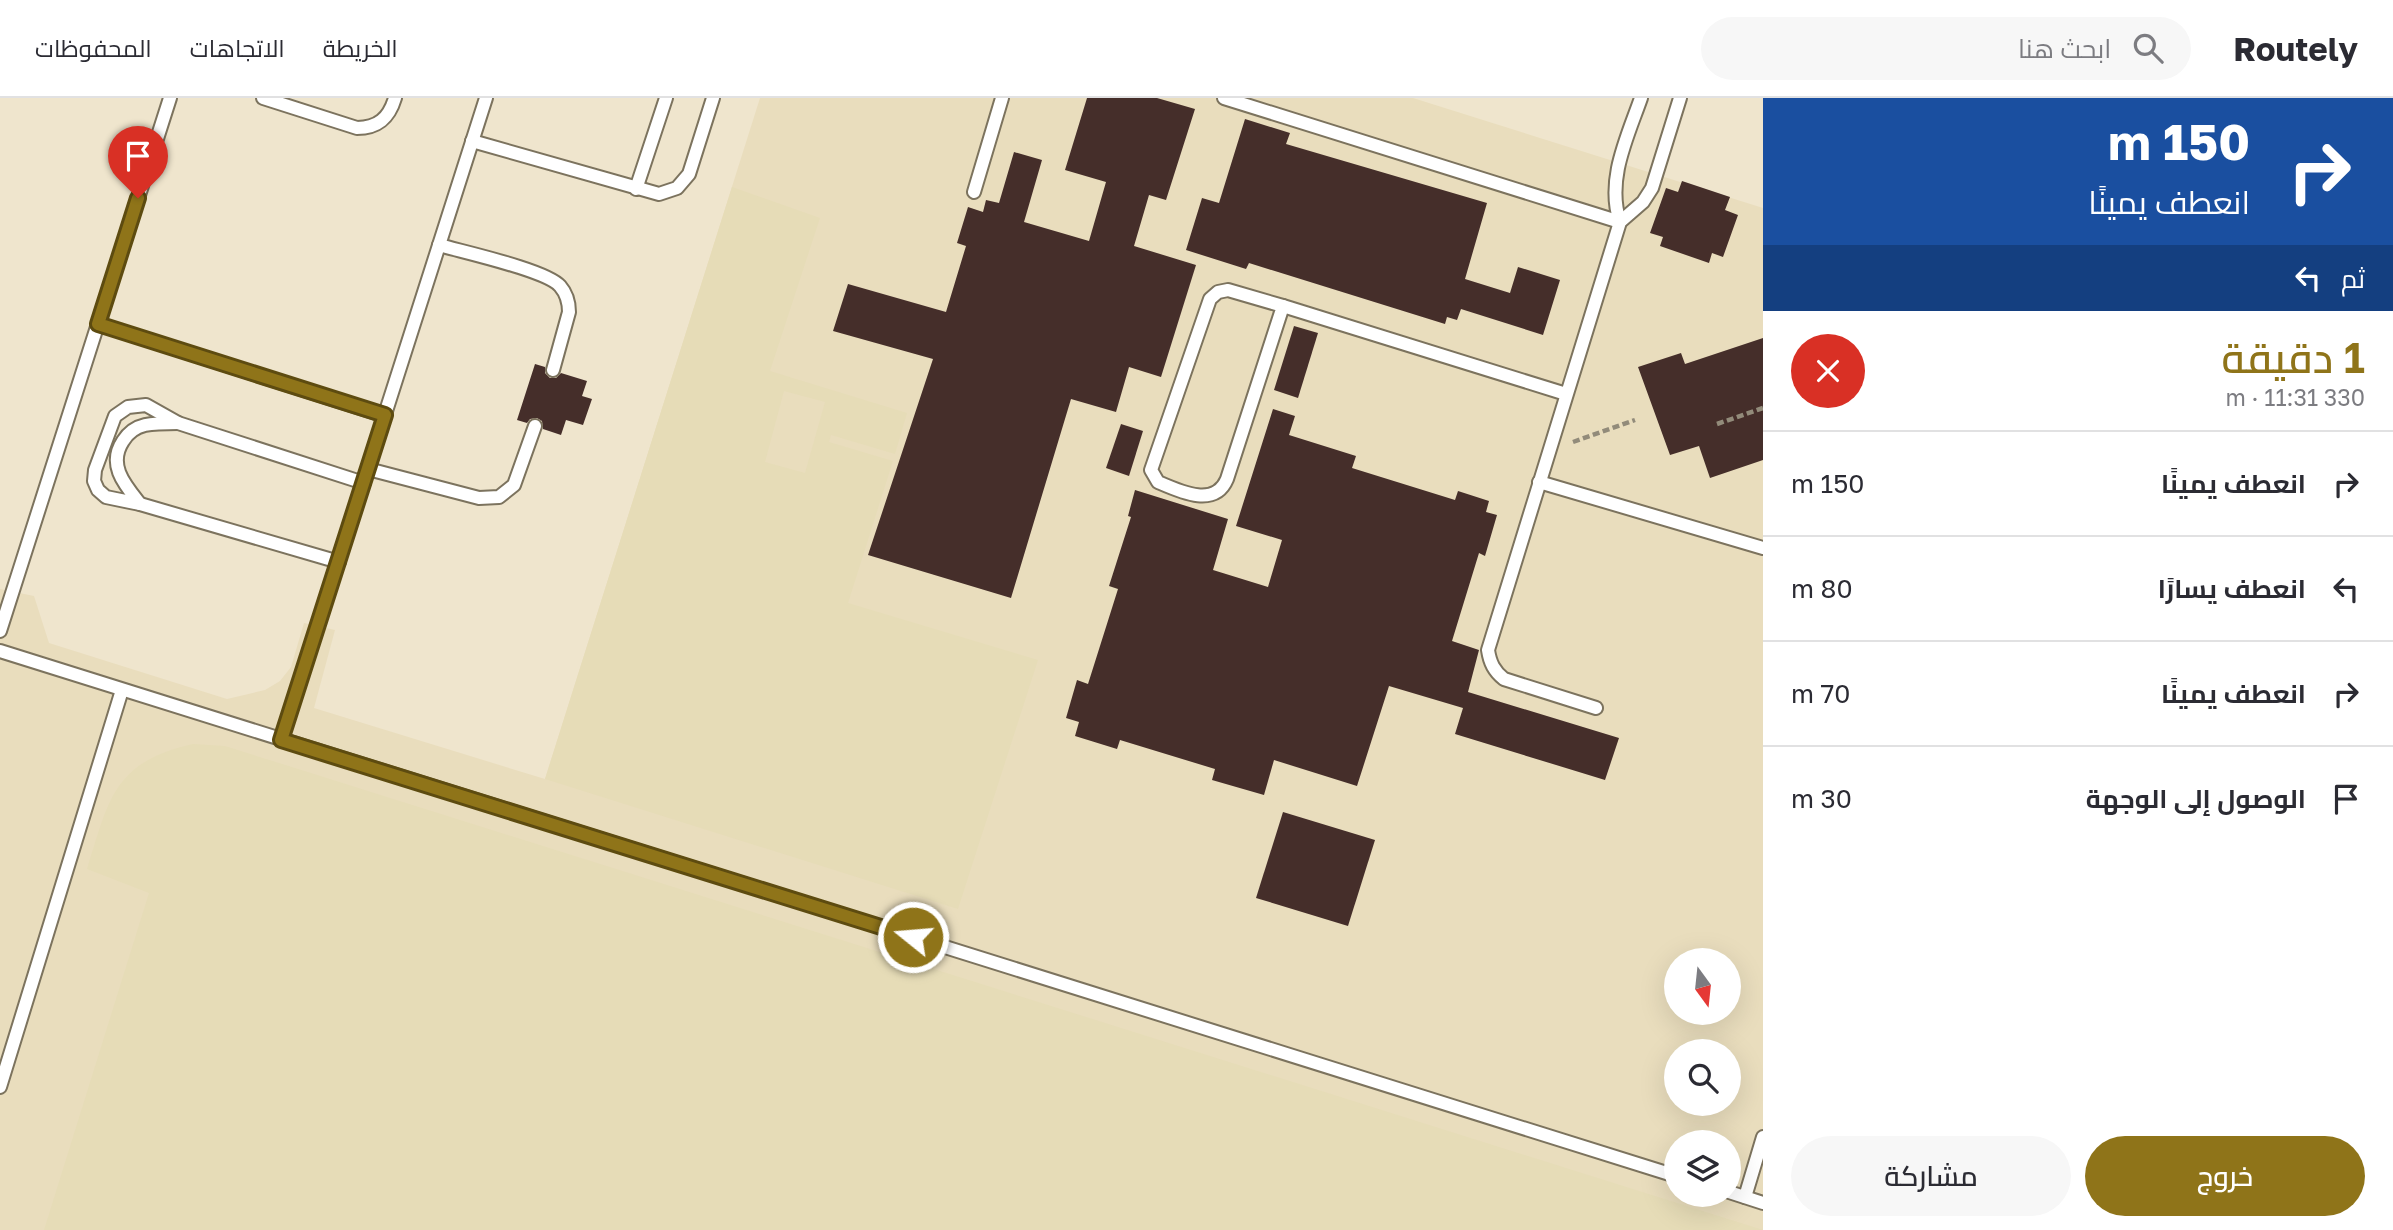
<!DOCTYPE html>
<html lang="ar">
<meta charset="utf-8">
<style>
:root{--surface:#fff;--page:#f7f7f7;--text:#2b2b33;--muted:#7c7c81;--line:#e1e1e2;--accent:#8f7419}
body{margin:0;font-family:"Golos Text",Cairo,sans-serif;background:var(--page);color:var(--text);direction:rtl;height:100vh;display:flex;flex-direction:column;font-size:26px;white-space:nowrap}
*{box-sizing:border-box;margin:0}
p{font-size:23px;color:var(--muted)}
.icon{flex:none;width:38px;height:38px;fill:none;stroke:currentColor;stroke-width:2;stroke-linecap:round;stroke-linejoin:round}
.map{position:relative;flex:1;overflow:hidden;direction:ltr}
.side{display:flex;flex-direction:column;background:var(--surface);width:630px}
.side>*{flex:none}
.top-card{background:#1a4fa0;color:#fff;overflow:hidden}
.needle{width:46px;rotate:165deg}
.buttons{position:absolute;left:1664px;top:850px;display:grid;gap:14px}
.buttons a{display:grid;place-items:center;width:77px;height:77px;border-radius:50%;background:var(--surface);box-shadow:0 7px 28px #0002;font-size:35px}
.pin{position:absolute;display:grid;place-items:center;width:60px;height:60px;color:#fff;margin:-72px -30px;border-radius:50% 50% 50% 0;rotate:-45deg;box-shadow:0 0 7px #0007}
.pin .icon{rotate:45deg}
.me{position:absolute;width:77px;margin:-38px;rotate:287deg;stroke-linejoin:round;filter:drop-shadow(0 0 5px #0008)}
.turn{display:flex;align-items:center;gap:24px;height:147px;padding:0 28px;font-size:32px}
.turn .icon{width:91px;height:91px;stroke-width:2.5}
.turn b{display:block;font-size:49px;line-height:60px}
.then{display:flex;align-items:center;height:66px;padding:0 28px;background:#0003;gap:14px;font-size:26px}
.round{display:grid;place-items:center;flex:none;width:74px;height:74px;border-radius:37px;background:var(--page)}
.summary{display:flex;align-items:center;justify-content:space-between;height:119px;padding:0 28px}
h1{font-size:42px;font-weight:600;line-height:52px;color:var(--accent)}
.action{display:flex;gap:14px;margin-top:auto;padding:14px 28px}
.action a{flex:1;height:80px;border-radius:42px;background:var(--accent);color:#fff;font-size:28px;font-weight:600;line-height:80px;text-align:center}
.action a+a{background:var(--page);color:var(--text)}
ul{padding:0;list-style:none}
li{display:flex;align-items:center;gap:21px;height:105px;padding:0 28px;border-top:2px solid var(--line)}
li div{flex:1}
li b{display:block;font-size:26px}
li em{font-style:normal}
header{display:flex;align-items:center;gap:42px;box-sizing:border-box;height:98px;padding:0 35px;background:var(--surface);border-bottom:2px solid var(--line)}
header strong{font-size:33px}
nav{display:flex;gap:38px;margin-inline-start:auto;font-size:24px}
.search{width:490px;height:63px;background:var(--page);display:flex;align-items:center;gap:18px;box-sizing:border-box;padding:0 24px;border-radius:38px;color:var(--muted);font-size:26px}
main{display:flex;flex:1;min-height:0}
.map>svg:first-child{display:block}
</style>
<header>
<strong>Routely</strong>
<div class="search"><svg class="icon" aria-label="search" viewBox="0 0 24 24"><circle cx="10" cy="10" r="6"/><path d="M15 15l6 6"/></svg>ابحث هنا</div>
<nav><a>الخريطة</a><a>الاتجاهات</a><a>المحفوظات</a></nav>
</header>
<main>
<section class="side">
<div class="top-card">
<div class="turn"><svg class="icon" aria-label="right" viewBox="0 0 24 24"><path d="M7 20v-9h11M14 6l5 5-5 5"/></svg><div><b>150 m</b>انعطف يمينًا</div></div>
<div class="then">ثم<svg class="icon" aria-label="left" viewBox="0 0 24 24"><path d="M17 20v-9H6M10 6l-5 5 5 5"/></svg></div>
</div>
<div class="summary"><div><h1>1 دقيقة</h1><p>330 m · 11:31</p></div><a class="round" style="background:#d93025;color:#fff"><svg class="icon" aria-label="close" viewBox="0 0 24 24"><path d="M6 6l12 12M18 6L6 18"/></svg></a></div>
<ul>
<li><svg class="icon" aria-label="right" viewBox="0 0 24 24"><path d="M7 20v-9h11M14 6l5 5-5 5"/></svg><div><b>انعطف يمينًا</b></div><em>150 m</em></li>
<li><svg class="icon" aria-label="left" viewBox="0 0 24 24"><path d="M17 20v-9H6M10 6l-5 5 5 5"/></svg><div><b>انعطف يسارًا</b></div><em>80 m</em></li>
<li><svg class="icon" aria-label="right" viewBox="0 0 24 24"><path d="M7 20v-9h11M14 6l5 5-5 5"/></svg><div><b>انعطف يمينًا</b></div><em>70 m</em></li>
<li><svg class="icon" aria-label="arrive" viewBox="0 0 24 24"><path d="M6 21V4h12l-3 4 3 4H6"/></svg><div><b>الوصول إلى الوجهة</b></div><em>30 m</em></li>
</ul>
<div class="action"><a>خروج</a><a>مشاركة</a></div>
</section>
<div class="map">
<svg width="1763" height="1132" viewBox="0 0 1763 1132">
<rect width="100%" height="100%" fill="#efe5cd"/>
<!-- built -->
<path fill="#e9ddbd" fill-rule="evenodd" d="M760,0h653l350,110v1022h-1763v-641l34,7 15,47 178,56 38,-9 15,-9 11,-14 13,-44 31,7 -21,78 231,71zM1676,863h53v52h-53zM1676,954h53v52h-53zM1676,1045h53v52h-53z"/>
<!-- sand -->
<g fill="#e6dcb7" fill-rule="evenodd">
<path d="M732,89l88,31 -50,153 137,42 -12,41 -64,-19 -2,7 64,19 -45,142 190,57 -80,249 -413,-130zM784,293l41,11 -20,71 -40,-11z"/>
<path d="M193,646l32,2 1538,484h-1719l105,-337 -62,-24c22,-71 27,-107 106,-125z"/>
</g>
<!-- building -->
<g fill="#452e2a">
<path d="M1087,0h70l38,11 -29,91 -17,-5 -15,51 62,19 -35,112 -32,-10 -13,45 -45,-13 -60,199 -143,-43 65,-196 -100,-28 15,-47 98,28 20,-66 -9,-3 11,-36 15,5 3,-12 13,3 15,-51 28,8 -18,62 65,19 17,-59 -41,-12z"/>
<path d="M1245,21l45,14 -4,11 201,59 -22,76 45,14 8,-26 42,13 -17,55 -82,-26 -4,11 -10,-3 -2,7 -196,-61 -3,6 -60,-19 16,-52 17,5z"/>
<path d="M1682,83l48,16 -5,13 13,5 -15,42 -11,-4 -3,10 -49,-17 3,-9 -13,-4 16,-45 12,4z"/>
<path d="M1294,228l24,7 -20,65 -24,-8z"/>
<path d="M1763,240v122l-53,18 -11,-32 -29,9 -32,-88 43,-14 4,11z"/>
<path d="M535,266l10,3v6l5,5h6l5,-5 26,8 -5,15 10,3 -9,26 -17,-5 -5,15 -18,-6 -1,-8 -5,-3 -7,1 -3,4 -10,-3z"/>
<path d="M1273,311l22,7 -6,19 67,21 -4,12 103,32 3,-9 31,10 -3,11 11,3 -12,41 -6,-3 -27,88 27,9 -11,42 151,46 -14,42 -150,-46 8,-26 -74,-22 -32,100 -83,-26 -10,35 -52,-15 3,-11 -95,-29 -3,9 -42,-13 4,-14 -13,-4 11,-38 11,4 30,-95 -9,-3 22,-69 -3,-1 7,-26 93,29 -15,51 55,17 14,-47 -46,-14z"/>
<path d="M1121,326l22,7 -14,45 -23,-8z"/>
<path d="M1283,714l92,28 -27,86 -92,-28z"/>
</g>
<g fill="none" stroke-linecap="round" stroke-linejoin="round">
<defs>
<g id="lane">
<path d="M263,0l94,30c21,0 32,-10 38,-30"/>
<path d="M1224,0l396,124"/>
<path d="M472,43l187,53 18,-6 12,-14 24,-76"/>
<path d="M636,91l30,-91"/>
<path d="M974,94l28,-94"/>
<path d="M1620,124c-14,-42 7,-84 21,-124"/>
<path d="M439,147c24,7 107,25 121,41 7,8 9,16 9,26l-16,58"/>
<path d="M1228,192l55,16 -56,173c-12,29 -46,13 -69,3l-7,-12 59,-171 8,-7z"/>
<path d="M1283,208l283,88"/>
<path d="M98,226l287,92"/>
<path d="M368,371l111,29 20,-1 15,-12 21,-59"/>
<path d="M1539,384l224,66"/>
<path d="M140,406c-15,-19 -33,-39 -17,-63 5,-8 13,-14 22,-16 10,-2 23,-2 33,-2"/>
<path d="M339,464l-199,-58 -34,-7 -8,-7 -4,-9 1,-11 20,-54 13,-9 18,-2 32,18 186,60"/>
<path d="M0,533l170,-533"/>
<path d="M0,553l1676,525"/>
<path d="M1596,610l-92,-29c-10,-8 -14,-16 -16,-29l132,-428 23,-20 9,-14 28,-90"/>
<path d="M281,642l205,-642"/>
<path d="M0,989l122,-397"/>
<path d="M1729,1094l34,11"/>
<path d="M1745,1099l18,-60"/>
</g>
</defs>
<!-- lane casing -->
<use href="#lane" stroke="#7c735e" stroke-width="16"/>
<!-- path -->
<g stroke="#928b7a" stroke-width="4.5" stroke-dasharray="7 3.5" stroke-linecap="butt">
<path d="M1717,326l46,-16"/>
<path d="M1573,344l62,-22"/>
</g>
<!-- lane -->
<use href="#lane" stroke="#fff" stroke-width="12"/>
</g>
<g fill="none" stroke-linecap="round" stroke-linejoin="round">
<defs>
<path id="route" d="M138,100l-40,126 287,91 -104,325 632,197"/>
</defs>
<!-- route casing -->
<use href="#route" stroke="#5d4b10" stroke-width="18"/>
<!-- route -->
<use href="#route" stroke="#8f7419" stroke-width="12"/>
</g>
</svg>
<div class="buttons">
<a><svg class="needle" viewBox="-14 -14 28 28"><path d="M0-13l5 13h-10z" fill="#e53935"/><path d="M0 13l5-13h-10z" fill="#7c7c81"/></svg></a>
<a><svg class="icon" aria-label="search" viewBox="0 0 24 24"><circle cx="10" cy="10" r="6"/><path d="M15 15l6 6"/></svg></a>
<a><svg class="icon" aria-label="layers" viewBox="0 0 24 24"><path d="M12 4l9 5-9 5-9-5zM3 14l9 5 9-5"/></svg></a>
</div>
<div class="pin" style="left:138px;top:100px;background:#d93025"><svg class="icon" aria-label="arrive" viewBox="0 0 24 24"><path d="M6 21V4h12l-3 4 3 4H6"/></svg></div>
<svg class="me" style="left:913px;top:839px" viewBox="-20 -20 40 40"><circle r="17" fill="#8f7419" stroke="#fff" stroke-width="3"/><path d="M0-11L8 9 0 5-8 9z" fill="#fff"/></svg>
</div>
</main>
